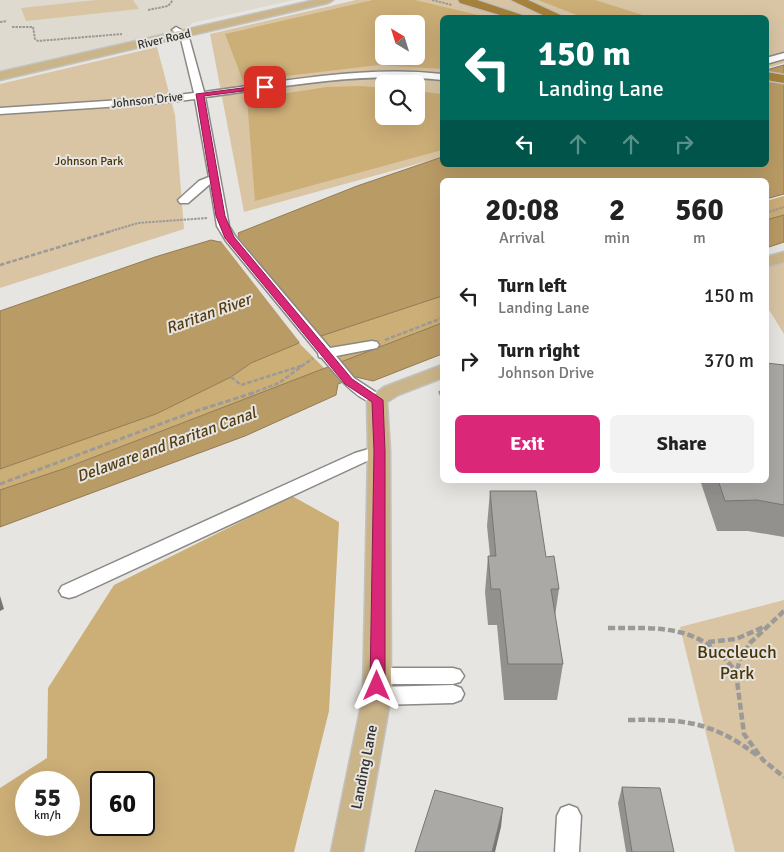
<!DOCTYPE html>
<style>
:root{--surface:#fff;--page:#f2f2f2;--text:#222;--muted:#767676;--accent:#db2777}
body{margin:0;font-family:Signika,sans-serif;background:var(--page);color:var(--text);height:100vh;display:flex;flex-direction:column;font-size:19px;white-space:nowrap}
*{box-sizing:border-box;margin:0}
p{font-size:16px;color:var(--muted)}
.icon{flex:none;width:28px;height:28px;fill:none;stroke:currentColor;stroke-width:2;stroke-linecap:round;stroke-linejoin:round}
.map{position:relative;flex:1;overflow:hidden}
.drawer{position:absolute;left:440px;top:178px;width:329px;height:305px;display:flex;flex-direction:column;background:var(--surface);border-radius:8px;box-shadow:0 5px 20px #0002}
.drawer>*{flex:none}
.guide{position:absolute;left:440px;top:15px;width:329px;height:152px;border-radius:8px;box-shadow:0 5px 20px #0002;background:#00695c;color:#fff;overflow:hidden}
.needle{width:32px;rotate:322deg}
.tools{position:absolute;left:375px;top:15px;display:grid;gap:10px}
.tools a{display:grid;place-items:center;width:50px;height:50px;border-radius:8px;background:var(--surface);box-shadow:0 5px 20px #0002;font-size:25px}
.speed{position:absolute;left:15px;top:771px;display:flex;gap:10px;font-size:25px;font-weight:700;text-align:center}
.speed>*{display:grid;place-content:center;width:65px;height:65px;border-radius:50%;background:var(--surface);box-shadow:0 5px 20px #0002;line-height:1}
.speed small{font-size:12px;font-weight:400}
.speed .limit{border:2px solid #111;border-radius:8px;background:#fff;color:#111}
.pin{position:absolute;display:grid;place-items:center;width:42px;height:42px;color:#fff;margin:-21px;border-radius:10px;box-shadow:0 2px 8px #0006}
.me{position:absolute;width:55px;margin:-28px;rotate:0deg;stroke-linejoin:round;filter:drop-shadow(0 0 4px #0008)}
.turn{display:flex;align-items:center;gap:18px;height:105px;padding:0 15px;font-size:22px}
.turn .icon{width:65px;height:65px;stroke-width:2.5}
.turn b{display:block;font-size:35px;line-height:42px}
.lanes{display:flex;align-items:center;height:48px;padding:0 15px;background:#0003;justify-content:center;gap:25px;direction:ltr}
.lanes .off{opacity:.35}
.eta{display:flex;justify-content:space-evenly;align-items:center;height:85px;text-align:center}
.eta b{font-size:30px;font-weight:800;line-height:35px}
.primary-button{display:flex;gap:10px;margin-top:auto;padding:10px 15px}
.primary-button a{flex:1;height:58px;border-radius:8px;background:var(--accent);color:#fff;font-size:20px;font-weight:800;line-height:58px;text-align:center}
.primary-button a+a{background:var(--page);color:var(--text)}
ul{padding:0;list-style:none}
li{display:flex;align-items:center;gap:15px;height:65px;padding:0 15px}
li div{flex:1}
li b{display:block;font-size:19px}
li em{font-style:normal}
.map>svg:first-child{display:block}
</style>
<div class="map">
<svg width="784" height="852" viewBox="0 0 784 852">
<rect width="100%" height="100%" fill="#e7e5e1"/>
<!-- built -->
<path fill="#dfdad0" d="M0,0h294l-102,23 -8,11 -184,42z"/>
<!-- green -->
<g fill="#d9c5a4" fill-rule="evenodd">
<path d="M96,0h37l6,9 -113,12 -5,-13z"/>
<path d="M356,0h428v63l-18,5v-50h-324v139l-198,55 -34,-178zM384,24h32v32h-32zM384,84h32v32h-32z"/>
<path d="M157,47l18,68 9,114 -184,59v-204z"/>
<path d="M784,262v72l-18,-29v-37z"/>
<path d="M784,600v252h-49l-55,-225z"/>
</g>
<!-- forest -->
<g fill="#ccae77" fill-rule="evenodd">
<path d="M373,0h42l71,17 -44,1v51l-63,-4 -136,16 -18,-47zM384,24h32v32h-32z"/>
<path d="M538,0h57l54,17h-67z"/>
<path d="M361,86l23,2v28h32v-25l26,3v56l-187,51 -8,-102 80,-12z"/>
<path d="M784,196v19l-18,5v-19z"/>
<path d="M442,295v28l-99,40 -22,-27z"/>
<path d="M299,343l26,26 -262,100 -63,21v-21l156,-55 75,-37 20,-14z"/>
<path d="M292,496l47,26 -10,189 -35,141h-294v-64l47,-30 1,-70 66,-103zM69,782v43h-43v-43zM144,782v43h-43v-43z"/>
</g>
<!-- water -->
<g fill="#b99b65" stroke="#917c55">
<path d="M784,65v129l-18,5v-19h-324v116l-121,40 -8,-3 -14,5v5l-48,20 -20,14 -75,37 -156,55v-158l155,-54 56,-17 9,2 19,-5 -1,-4 119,-47 85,-29v8h324v-95z"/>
<path d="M784,215v27l-18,6v-28z"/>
<path d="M442,323v31l-69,27 -17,-4 -18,7 -2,11 -91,41 -245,91v-37l63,-21z"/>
</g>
<!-- pier -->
<path fill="#e7e5e1" d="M237,236l83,102 -7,-2 -12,4v4l-81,-104z"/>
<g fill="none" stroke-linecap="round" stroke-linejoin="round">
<defs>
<g id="minor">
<path d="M176,27l12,7 16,58c78,-10 159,-27 238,-18v6c-79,-9 -158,7 -237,17l24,129 6,10 95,112 42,-7 5,1 2,3 -2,3 -41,8 18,22 29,19 2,3 -2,3c-21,6 -49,-31 -61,-45l-3,-1 -1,-4 -92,-112 -9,-15 -7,-42 -22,19h-8l-2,-3 21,-19 10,-4 -14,-78 -43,5 -152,10v-6l152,-10 42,-5 -14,-58 -8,-5z"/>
<path d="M784,53v6l-18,5v-6z"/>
<path d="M379,446l6,1 2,4 -2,4 -18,6 -291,135 -7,2 -7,-2 -3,-5 3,-5 293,-133z"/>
<path d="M377,668h76l7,2 4,6 -4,6 -7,2h-76l-7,-2 -4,-6 4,-6z"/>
<path d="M453,685l8,3 3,6 -3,6 -8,3 -76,2 -8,-3 -3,-6 3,-6 8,-3z"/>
<path d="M569,805l8,3 4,8 -2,36h-24l2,-36 4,-8z"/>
</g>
<g id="major">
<path d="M315,0h18l-5,3 -328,77v-8z"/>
<path d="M784,252v10l-18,5v-10z"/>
<path d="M442,365v13l-44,17 -11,7 3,49 1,245 -28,156h-32l32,-156 5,-245 -1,-51 17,-13z"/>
</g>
<g id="highway">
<path d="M458,0h19l54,18h-21l-50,-15z"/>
<path d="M511,0h17l39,18h-18z"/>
<path d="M766,72l18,3v8l-18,-3z"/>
</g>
</defs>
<!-- minor casing -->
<use href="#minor" stroke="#8b8985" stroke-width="3"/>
<!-- major casing -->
<use href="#major" stroke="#c2c2c1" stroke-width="3"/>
<!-- highway casing -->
<use href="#highway" stroke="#c2c2c1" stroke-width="3"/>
<!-- path-far3 -->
<g stroke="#9b9a97" stroke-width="2" stroke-dasharray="2.5 1" stroke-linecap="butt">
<path d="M432,0l20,5"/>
<path d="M148,10l20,-4 5,-6"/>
<path d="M0,22l7,-1"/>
<path d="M12,27h21l2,12 3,2 84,-7"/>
<path d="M766,213l18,-6"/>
<path d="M108,232l30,-9 70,-5"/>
</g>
<!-- path-far2 -->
<g stroke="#9b9a97" stroke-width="2.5" stroke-dasharray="4.5 2" stroke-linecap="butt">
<path d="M0,265l112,-34"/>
<path d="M385,340l57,-22"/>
<path d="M231,377l10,8 60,-19"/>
<path d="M439,391l2,3"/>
<path d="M250,394l29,-11 34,-25"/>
</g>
<!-- path-far1 -->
<g stroke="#9b9a97" stroke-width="3" stroke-dasharray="5.5 2.5" stroke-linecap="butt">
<path d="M440,393l2,3"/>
<path d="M0,484l190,-71 63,-20"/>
</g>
<!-- path -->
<g stroke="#9b9a97" stroke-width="4.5" stroke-dasharray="7 3" stroke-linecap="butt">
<path d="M784,611l-34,32 -10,17 -4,13 8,61 19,26 21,17"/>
<path d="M608,628c55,0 92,-4 128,44"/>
<path d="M708,642l28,-3 28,-12"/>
<path d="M628,720c57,-1 83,1 130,36"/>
</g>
<!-- minor -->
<use href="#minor" fill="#fff" fill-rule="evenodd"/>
<!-- major -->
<use href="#major" fill="#cab489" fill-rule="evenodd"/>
<!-- highway -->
<use href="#highway" fill="#a6823b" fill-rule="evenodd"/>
</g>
<!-- wall -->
<g fill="#93918e">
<path d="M784,365v172l-36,-6h-31l-17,-51h66z"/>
<path d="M490,491l56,66 13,32 -4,27 8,48 -6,36h-53l-7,-75h-9l-3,-33 3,-36h2l-3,-30z"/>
<path d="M622,787l52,65h-48l-8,-49z"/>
</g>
<!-- shaded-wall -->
<g fill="#787674">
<path d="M0,596l4,13 -4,2z"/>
<path d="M503,808l-2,19 -6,25h-3z"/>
</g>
<!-- building -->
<g fill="#aba9a5" stroke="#787674">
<path d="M766,363l18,2v140l-27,-5 -32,1 -7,-21h48z"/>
<path d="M490,491h46l10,66 8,-1 5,33h-8l12,75h-55l-8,-75h-9l-3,-33h8z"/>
<path d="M622,787l38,1 14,64h-42z"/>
<path d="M435,790l68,18 -11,44h-77z"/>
</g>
<!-- route -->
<path fill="#db2777" stroke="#8e194d" d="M265,85l2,3 -63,8 21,120 9,21 118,142 31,21 2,51v235l-3,4 -5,2 -5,-2 -2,-4 4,-235 -2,-49 -27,-18 -120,-146 -9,-22 -20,-122z"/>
<g text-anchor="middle" stroke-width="4" stroke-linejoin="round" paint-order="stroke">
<!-- far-street labels -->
<g font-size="12" fill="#333230" stroke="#e7e5e1">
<text transform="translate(164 39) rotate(-13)" y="4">River Road</text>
<text transform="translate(147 100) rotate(-6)" y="4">Johnson Drive</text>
</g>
<!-- far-park labels -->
<g font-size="12" fill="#4a3507" stroke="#e7e5e1">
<text x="89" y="165">Johnson Park</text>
</g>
<!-- street labels -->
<g font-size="15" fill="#333230" stroke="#e7e5e1">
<text transform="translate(364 767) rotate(-79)" y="5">Landing Lane</text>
</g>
<!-- water labels -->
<g font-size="16" font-style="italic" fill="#533d12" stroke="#e7e5e1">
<text transform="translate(208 313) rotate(-20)" y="6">Raritan River</text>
<text transform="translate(166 444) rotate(-20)" y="6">Delaware and Raritan Canal</text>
</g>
<!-- near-park labels -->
<g font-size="18" fill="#4a3507" stroke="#e7e5e1">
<text x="737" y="658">Buccleuch<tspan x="737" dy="21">Park</tspan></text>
</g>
</g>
</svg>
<div class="tools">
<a><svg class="needle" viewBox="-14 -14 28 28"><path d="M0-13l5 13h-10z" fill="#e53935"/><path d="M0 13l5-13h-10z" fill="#767676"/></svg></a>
<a><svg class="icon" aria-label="search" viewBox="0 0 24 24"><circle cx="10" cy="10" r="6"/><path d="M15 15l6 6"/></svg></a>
</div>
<div class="speed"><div>55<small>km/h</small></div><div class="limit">60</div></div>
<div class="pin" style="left:265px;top:87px;background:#d93025"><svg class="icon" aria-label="arrive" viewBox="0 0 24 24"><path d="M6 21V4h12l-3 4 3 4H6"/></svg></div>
<svg class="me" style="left:377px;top:686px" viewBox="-20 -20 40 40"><path d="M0-17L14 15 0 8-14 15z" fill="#db2777" stroke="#fff" stroke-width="4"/></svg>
<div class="guide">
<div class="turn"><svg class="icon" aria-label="left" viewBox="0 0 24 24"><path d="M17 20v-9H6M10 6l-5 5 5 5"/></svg><div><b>150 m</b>Landing Lane</div></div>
<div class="lanes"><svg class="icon" aria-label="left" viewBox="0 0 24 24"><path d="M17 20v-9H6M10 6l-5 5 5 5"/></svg><svg class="icon off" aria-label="ahead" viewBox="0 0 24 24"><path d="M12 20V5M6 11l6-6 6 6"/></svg><svg class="icon off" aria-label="ahead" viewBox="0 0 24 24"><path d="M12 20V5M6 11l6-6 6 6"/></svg><svg class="icon off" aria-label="right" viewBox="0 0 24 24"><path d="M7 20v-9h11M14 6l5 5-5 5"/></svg></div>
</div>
<section class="drawer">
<div class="eta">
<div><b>20:08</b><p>Arrival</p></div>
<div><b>2</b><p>min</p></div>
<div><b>560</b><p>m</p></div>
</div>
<ul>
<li><svg class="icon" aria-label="left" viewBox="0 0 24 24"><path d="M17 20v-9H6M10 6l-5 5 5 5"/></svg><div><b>Turn left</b><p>Landing Lane</p></div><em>150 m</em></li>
<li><svg class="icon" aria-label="right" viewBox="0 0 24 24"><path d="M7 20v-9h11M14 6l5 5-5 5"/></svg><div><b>Turn right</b><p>Johnson Drive</p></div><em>370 m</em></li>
</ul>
<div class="primary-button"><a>Exit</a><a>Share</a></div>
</section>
</div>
